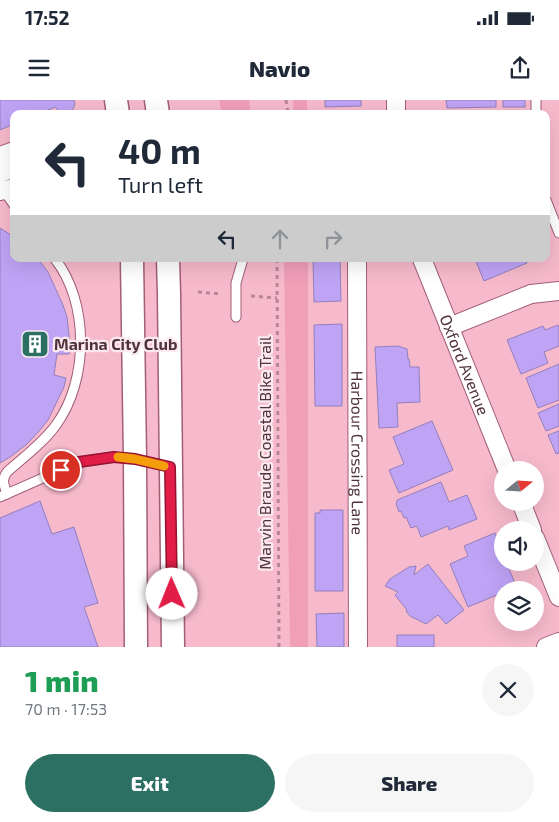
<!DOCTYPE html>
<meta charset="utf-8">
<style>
:root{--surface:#fff;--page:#f6f6f7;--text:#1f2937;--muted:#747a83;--accent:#2c7064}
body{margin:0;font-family:"Exo 2",sans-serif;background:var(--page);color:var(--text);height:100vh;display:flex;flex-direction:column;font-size:19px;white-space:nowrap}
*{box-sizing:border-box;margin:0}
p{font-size:16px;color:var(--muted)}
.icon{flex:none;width:28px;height:28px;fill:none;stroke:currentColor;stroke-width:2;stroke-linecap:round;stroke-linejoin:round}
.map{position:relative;height:547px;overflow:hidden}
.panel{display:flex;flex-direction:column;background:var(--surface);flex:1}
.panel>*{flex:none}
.banner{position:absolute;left:10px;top:10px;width:540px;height:152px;border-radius:10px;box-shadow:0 5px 20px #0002;background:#fff;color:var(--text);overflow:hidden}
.needle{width:32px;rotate:72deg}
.controls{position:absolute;left:494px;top:361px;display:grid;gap:10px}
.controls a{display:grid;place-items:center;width:50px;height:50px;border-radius:50%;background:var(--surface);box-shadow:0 5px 20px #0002;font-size:25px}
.pin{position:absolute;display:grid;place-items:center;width:42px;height:42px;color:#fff;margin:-21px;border:2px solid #fff;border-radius:50%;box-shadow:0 1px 5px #0007}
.me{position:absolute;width:55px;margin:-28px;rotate:359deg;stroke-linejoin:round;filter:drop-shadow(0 0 4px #0008)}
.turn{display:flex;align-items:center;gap:18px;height:105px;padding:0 25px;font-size:22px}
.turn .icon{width:65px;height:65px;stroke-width:2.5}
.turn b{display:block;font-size:35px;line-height:42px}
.lanes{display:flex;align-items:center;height:48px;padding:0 25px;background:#0003;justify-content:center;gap:25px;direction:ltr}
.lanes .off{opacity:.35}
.round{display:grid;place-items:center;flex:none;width:52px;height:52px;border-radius:26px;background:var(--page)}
.headline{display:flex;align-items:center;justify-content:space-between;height:85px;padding:0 25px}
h1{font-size:30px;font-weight:800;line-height:38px;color:#1e9e55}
.primary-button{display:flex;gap:10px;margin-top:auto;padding:10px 25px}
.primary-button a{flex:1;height:58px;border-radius:30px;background:var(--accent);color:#fff;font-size:20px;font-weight:800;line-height:58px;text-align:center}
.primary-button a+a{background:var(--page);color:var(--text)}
.status{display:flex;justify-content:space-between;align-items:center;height:35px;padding:0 25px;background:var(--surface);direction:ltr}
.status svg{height:14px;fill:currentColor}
header{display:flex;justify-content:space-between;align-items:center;height:65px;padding:0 25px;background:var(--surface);font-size:22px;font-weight:800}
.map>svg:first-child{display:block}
</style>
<div class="status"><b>17:52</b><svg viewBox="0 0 49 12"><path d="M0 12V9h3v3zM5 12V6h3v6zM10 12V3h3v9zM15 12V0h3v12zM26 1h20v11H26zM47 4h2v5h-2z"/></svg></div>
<header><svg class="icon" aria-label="menu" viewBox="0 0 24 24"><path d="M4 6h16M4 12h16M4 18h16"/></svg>Navio<svg class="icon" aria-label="share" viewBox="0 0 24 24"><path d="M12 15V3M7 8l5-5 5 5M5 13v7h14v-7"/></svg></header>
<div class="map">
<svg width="559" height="547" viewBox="0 0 559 547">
<rect width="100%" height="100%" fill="#f7bacd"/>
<!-- green -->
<g fill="#f19eb9">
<path d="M219,0h30l1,9 -1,5h-22l-6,-5z"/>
<path d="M293,0h14v14h-13z"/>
<path d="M284,159h24v388h-18z"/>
</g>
<!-- building -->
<g fill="#bfa4f6" stroke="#937fbc">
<path d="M0,0h74l1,4 -2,5 -5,4 -4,1 -3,-1 -6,-6 -15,7h-26v10l-14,6z"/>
<path d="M325,0h36v6l-36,1z"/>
<path d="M446,0h50v7l-49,1z"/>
<rect x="503" y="0" width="22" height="7"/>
<path d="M511,12v2h-66v-1z"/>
<path d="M0,128l14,9v22h24l10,13 15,33 4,12 2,18v19h-12l-3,21 12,3 -2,9 -16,33 -9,11 -12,13 -17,13 -10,6z"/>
<path d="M313,159h27l1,42 -27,1z"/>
<path d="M475,159h51l1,4 -43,18z"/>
<path d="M342,224v82h-27l-1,-81z"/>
<path d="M558,225l1,3v18l-15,6 4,11 -27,11 -14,-34 36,-14 2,4z"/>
<path d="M398,246l9,3 1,10h1l1,8h9l1,35 -23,1 1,24 -19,1 -4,-81z"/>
<path d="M559,264v36l-21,8 -12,-30z"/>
<path d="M559,304v22l-13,5 -8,-18z"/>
<path d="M432,321l21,49 -54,23 -10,-23 15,-6 -11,-27z"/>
<path d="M559,331v22l-3,1 -8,-19z"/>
<path d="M441,382l8,20 18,-7 10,24 -28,11 -1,-4 -27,11 -4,-11 -6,2 -5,-11 -2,1 -3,-7 -2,1 -3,-9 1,-1v-2z"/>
<path d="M40,401l12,33 22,-7 24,76 -14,4 14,40h-98v-129z"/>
<path d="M320,410h23v81h-28v-78h5z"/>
<path d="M495,433l5,13 2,-1v17h4l12,28h-16v14l-1,-1 -4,-8 -29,12 -18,-43 18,-8 -4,-10z"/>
<path d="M428,464l36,46 -18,14 -8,-9 -12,9 -16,-8 -4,-5 1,-1 -12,-15 3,-3 -13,-6 5,-7 19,-12 7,-1 -2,9z"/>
<path d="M344,513v34h-27l-1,-33z"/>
<rect x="397" y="535" width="37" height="12"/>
</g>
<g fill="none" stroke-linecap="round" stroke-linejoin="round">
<defs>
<g id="service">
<path d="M536,0v14"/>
<path d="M4,91l10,14"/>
<path d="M546,100l13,33"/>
<path d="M236,217v-34l7,-24"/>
<path d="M7,394c-3,-10 -6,-13 0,-22 17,-15 36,-29 49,-47 33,-45 33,-123 -1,-166"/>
<path d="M0,397l79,-35 35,-5 21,2 35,8"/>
</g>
<g id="minor">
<path d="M396,0v14"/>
<path d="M0,56l14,-5"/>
<path d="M0,73l14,-5"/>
<path d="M0,91l14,-3"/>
<path id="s1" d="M357,159l1,388"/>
<path id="s2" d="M422,159l85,211"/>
<path d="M449,227l82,-33 28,-3"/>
<path d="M521,402l11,28"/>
<path d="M535,438l24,59"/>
<path d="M546,547l13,-5"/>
</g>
<g id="tertiary">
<path d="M116,0l2,14"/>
<path d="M156,0l2,14"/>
<path d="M132,159l3,200 1,188"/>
<path d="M168,159l1,35 4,353"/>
</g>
</defs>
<!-- service casing -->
<use href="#service" stroke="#a25e75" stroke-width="11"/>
<!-- minor casing -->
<use href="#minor" stroke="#a25e75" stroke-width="20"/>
<!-- tertiary casing -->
<use href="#tertiary" stroke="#a25e75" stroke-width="25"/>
<!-- path -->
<g stroke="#b88696" stroke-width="3" stroke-dasharray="4 4" stroke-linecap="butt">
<path d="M286,0l2,14"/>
<path d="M277,159l2,388"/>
<path d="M198,192l24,2"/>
<path d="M251,196l26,2"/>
</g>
<!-- service -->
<use href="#service" stroke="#fff" stroke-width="9"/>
<!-- minor -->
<use href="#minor" stroke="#fff" stroke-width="18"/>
<!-- tertiary -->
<use href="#tertiary" stroke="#fff" stroke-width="22"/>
</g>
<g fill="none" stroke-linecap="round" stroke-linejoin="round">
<defs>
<path id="route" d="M61,370l18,-8 35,-5 21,2 35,8 2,127"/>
</defs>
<!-- route casing -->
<use href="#route" stroke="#92132f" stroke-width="12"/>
<!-- route -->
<use href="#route" stroke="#e11d48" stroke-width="9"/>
<!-- slow -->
<path stroke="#f59e0b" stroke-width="9" d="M118,357l17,2 29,7"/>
</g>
<!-- icons -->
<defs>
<symbol id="building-square" viewBox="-11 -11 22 22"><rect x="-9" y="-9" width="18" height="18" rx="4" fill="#2c7064" stroke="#faeaee"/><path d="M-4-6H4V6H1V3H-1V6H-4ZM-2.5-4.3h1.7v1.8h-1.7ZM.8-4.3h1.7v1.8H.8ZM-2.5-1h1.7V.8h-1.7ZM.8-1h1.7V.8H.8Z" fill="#fff"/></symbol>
</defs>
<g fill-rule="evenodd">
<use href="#building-square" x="19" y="228" width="32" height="32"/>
</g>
<g text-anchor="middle" stroke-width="4.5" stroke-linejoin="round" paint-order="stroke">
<!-- poi labels -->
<g font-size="16" font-weight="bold" fill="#50323c" stroke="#faeaee" text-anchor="start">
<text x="54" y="250">Marina City Club</text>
</g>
<!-- street labels -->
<g font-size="16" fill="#50323c" stroke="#faeaee">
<text dy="6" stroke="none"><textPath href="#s2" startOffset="114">Oxford Avenue</textPath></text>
<text transform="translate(265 353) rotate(-90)" y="6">Marvin Braude Coastal Bike Trail</text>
<text dy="6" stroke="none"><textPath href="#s1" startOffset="194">Harbour Crossing Lane</textPath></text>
</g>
</g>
</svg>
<div class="controls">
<a><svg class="needle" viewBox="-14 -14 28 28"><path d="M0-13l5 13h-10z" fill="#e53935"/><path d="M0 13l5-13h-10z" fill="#747a83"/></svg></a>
<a><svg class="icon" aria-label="sound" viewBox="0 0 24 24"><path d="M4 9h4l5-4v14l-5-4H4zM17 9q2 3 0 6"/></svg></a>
<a><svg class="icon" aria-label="layers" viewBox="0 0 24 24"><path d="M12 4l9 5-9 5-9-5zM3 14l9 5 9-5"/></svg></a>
</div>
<div class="pin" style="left:61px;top:370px;background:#d93025"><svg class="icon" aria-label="arrive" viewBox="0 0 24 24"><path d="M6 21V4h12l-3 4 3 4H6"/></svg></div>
<svg class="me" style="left:172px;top:494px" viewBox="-20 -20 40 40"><circle r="19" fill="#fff"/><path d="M0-13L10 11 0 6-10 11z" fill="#e11d48"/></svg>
<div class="banner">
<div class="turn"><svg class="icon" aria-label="left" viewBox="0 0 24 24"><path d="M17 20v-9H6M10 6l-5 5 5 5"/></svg><div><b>40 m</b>Turn left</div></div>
<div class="lanes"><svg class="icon" aria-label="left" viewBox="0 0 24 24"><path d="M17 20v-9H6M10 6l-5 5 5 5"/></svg><svg class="icon off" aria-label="ahead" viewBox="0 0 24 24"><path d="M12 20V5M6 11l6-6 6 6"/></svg><svg class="icon off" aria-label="right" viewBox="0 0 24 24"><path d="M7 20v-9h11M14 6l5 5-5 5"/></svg></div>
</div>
</div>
<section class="panel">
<div class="headline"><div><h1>1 min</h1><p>70 m · 17:53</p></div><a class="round"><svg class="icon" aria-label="close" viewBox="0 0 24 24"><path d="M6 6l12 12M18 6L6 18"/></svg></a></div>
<div class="primary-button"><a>Exit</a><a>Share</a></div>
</section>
